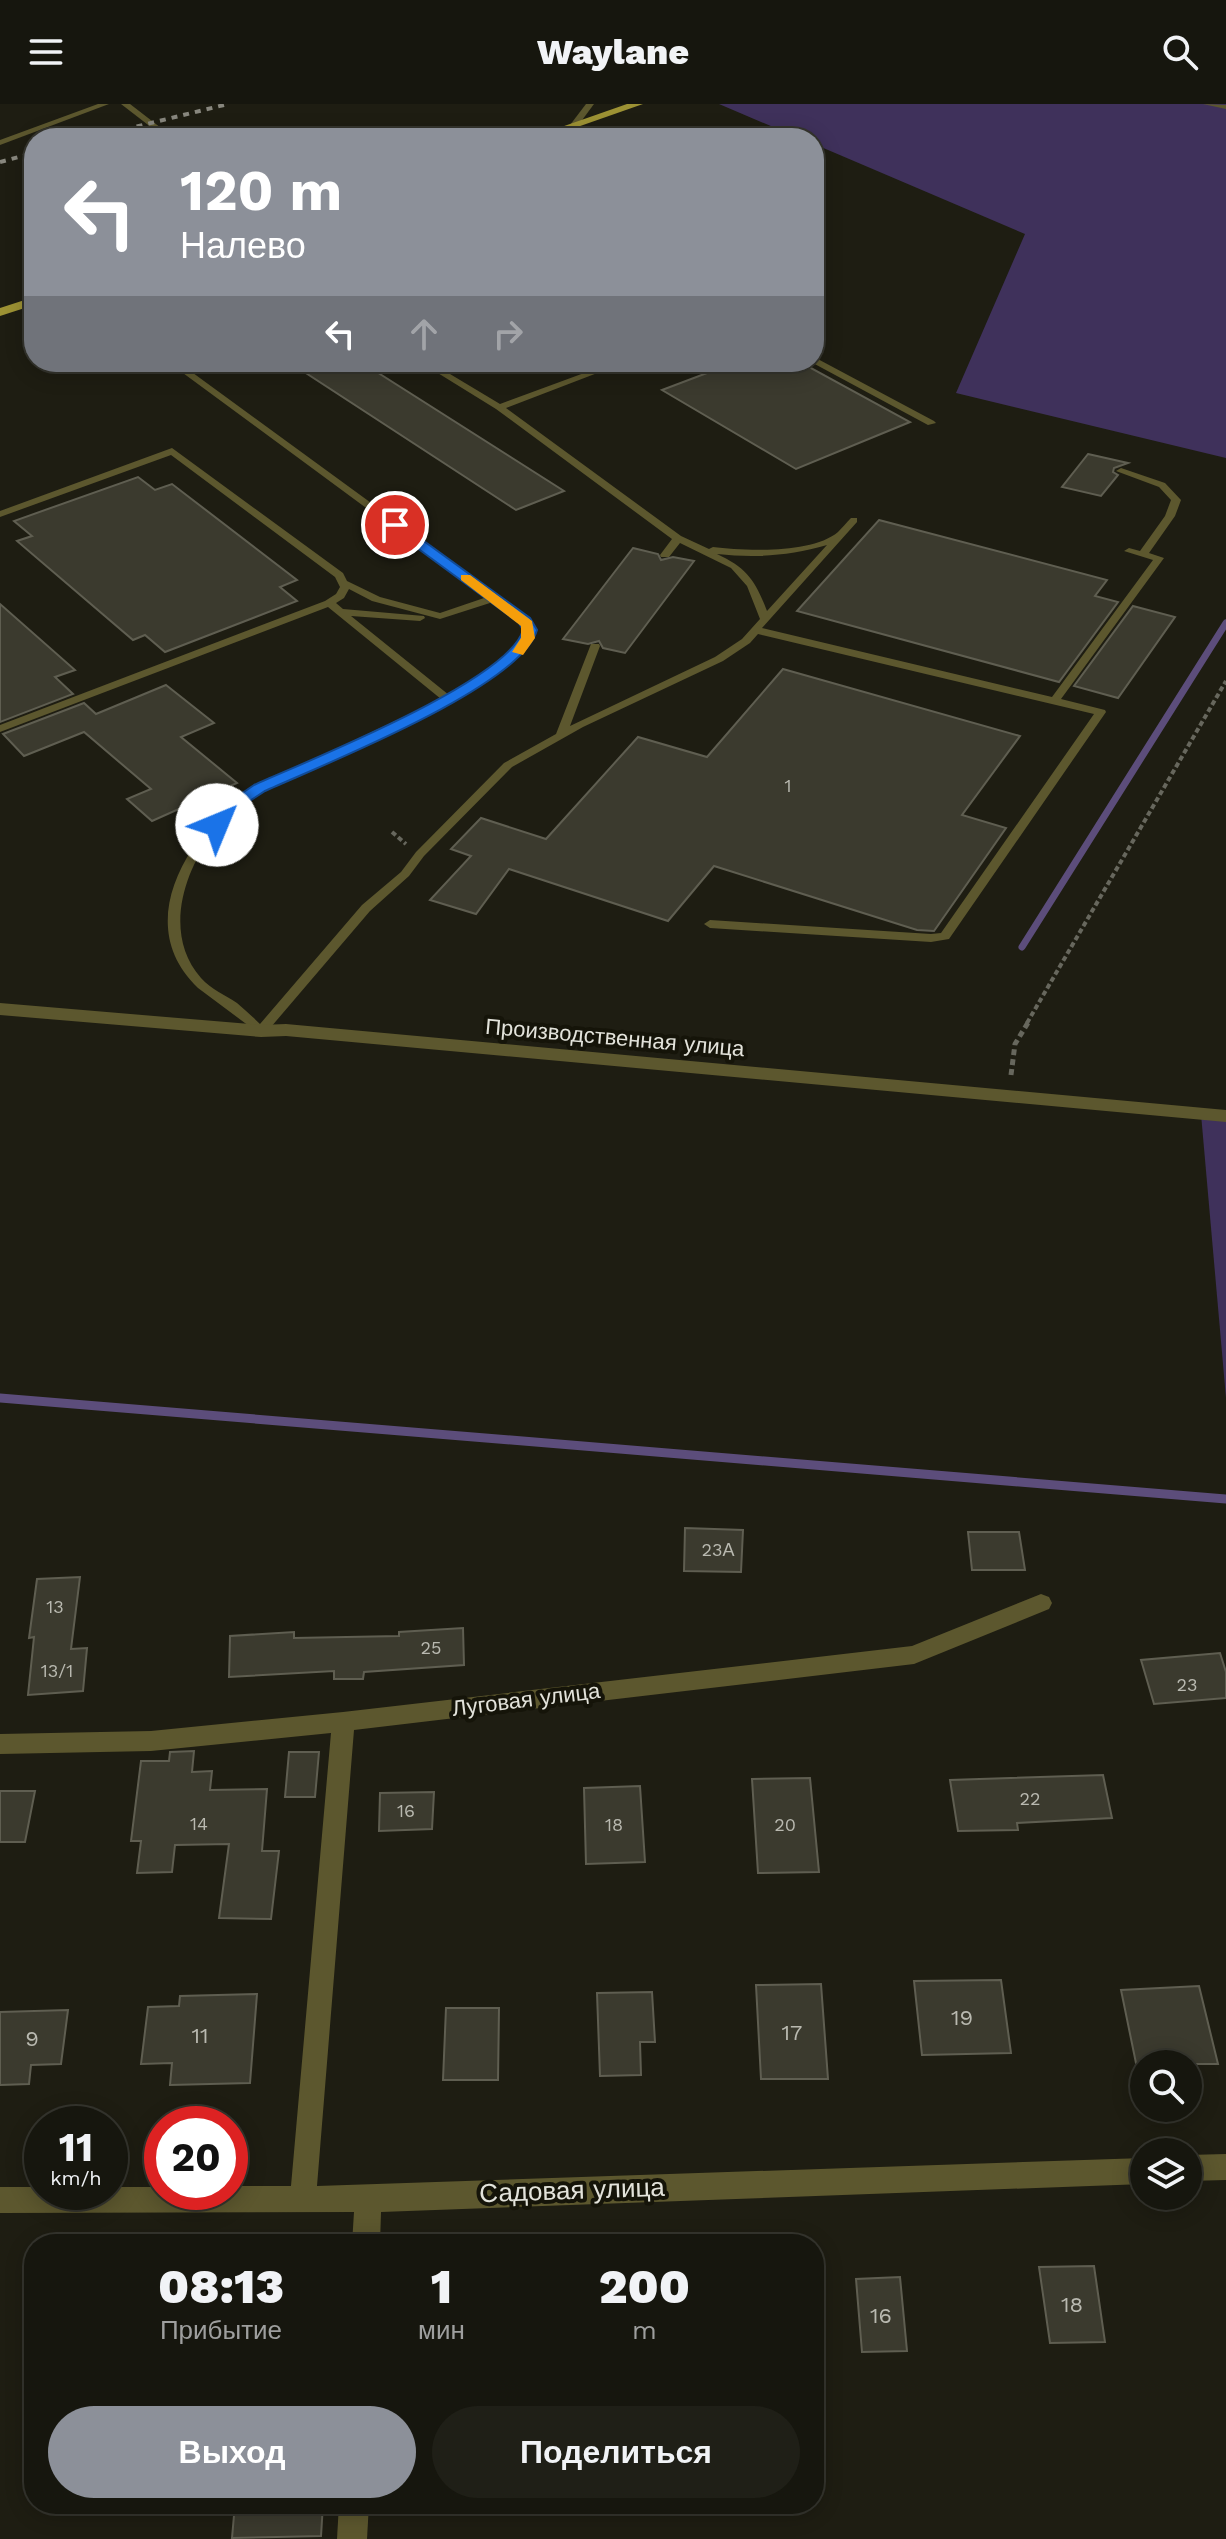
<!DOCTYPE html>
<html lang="ru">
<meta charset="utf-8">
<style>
:root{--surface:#16160e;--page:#1f1f17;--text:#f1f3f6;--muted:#9e9f9e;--line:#35352e;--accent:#8c9099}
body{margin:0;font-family:"Work Sans",sans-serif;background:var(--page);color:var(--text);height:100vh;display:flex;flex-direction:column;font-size:30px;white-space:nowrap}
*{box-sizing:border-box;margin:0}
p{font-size:26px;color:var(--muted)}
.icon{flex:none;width:44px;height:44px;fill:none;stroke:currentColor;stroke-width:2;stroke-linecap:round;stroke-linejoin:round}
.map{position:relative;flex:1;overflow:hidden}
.sheet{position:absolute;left:24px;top:2130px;width:800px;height:280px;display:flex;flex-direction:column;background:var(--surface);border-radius:32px;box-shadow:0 4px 20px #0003,0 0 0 2px var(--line)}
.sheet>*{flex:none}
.hud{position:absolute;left:24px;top:24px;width:800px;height:244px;border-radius:32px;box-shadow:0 4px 20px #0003,0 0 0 2px var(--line);background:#8c9099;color:#fff;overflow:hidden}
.controls{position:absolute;left:1130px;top:1946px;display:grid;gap:16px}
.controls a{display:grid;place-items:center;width:72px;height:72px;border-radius:50%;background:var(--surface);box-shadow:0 4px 20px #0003,0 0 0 2px var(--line);font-size:40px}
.speed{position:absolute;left:24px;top:2002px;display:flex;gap:16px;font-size:40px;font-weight:700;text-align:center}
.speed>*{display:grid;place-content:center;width:104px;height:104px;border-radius:50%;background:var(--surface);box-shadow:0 4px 20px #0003,0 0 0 2px var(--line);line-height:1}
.speed small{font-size:20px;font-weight:400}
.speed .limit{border:12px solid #d22;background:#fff;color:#111}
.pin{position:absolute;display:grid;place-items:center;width:68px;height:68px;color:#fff;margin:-34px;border:4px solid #fff;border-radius:50%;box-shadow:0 2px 8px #0007}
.me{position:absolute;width:88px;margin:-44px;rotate:45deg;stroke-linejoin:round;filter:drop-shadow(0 0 6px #0008)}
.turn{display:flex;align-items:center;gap:28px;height:168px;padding:0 24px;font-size:36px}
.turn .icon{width:104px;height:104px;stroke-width:2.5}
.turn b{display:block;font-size:56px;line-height:68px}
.lanes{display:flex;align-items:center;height:76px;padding:0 24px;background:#0003;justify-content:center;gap:40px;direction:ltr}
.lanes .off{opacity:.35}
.eta{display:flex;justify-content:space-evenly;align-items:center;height:136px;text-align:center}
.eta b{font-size:48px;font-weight:800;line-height:56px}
.cta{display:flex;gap:16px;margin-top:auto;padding:16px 24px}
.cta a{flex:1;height:92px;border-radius:48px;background:var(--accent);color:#fff;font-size:32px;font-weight:800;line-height:92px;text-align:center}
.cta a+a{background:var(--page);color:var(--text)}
header{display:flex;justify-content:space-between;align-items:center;height:104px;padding:0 24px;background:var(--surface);font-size:36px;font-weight:800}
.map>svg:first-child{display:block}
</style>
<header><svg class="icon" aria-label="menu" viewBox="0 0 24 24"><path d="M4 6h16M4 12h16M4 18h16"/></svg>Waylane<svg class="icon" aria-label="search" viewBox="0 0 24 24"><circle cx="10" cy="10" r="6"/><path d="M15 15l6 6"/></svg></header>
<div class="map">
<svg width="1226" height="2435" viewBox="0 0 1226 2435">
<rect width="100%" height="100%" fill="#1e1d12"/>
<!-- green -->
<g fill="#3f315b">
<path d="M719,0h507v354l-270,-65 69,-159 -211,-90v-6h-15z"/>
<path d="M1201,1010l25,2v282z"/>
</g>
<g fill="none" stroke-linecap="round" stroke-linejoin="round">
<!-- stream-far1 -->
<path stroke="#5c4d7b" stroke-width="7" d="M1022,843l204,-324"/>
<!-- stream -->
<path stroke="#5c4d7b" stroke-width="9" d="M0,1294l1226,101"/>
</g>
<!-- building -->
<g fill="#3b3a2e" stroke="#5f5e51" stroke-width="2">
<path d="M289,258h72l203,129 -48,19z"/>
<path d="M736,258h64l110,60 -114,47 -134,-79z"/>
<path d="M1088,350l40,9 -14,5 -1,4 5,3 -17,21 -39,-9z"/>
<path d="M138,373l17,13 17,-6 125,96 -17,7 17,14 -132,51 -20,-17 -12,5 -116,-99 15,-5 -18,-15z"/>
<path d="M879,416l228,60 -12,16 23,6 -59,80 -262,-71z"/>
<path d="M633,444l25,6 3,6 12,-3 21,4 -69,92 -22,-5 -4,-7 -11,3 -25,-5z"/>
<path d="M0,500l75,66 -20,7 18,17 -73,28z"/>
<path d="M1133,502l42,11 -57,81 -44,-12z"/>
<path d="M783,565l237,67 -58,79 44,13 -72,103 -17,-1 -203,-64 -46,55 -159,-52 -33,45 -46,-14 41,-44 -20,-7 30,-31 65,21 92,-102 69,20z"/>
<path d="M166,581l48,38 -33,14 56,46 -85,38 -25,-22 24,-10 -67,-57 -60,24 -21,-22 81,-31 12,11z"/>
<path d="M685,1424l58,2 -2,42 -57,-1z"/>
<path d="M968,1428h51l6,38h-53z"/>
<path d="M80,1473l-9,72 16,-1 -4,43 -55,4 6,-58 -5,1 8,-59z"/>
<path d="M463,1524l1,37 -100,7 -1,7h-29v-8l-105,6 1,-41 64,-4v6l105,-2v-4z"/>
<path d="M1220,1549l6,19v26l-72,6 -13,-44z"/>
<path d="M194,1647l-2,21 20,-1 -2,19 57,-1 -5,62h17l-8,68 -52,-1 10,-74 -54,1 -3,27 -35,1 4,-32h-10l10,-80h28l1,-9z"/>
<path d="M289,1648h30l-4,45h-30z"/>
<path d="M1103,1671l9,43 -95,5 1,7 -60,1 -8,-51z"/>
<path d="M810,1674l9,94 -61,1 -6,-94z"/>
<path d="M640,1682l5,76 -59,2 -2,-76z"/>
<path d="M0,1687h35l-10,51h-25z"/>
<path d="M434,1688l-2,37 -53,2 1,-38z"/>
<path d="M1001,1876l10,73 -89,2 -8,-74z"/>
<path d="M821,1880l7,95h-67l-5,-94z"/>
<path d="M1199,1882l19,78h-74v4h-7l-16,-78z"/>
<path d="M652,1888l3,50h-15l1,33 -41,1 -3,-83z"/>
<path d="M257,1890l-7,89 -80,2 2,-22 -31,1 7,-57 31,-1 1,-10z"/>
<path d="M446,1904h53l-1,72h-55z"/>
<path d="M68,1906l-7,54 -30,1 -2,19 -29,1v-73z"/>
<path d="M1094,2162l11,76 -55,1 -11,-76z"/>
<path d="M900,2173l7,74 -45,1 -6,-73z"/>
<path d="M235,2400h88l-2,32 -89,2z"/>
</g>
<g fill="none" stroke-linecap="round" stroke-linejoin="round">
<!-- path-far1 -->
<g stroke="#67675d" stroke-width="4" stroke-dasharray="5 3" stroke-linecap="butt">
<path d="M392,728l14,12"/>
<path d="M1027,919l199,-342"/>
</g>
<!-- path -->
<path stroke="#67675d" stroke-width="5" stroke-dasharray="6 4" stroke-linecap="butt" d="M1011,971l4,-31 14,-23"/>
<!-- service -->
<g fill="#5c572e" fill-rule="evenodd">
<path d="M98,0h11l-109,41v-5z"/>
<path d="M121,0h9l44,34h-9z"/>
<path d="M586,0h8l-17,23h-6l-1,-2z"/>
<path d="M1203,0l23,1v4z"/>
<path d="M814,253l120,64 2,2 -8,2 -117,-63h3z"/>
<path d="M168,258h10l348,254 9,14 -14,24 -28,23 -40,25 -199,94c-15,12 -30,23 -41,38 -31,40 -49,102 -12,144 10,11 24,17 36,25 8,7 16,14 23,21l102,-119 39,-33 15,-20 88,-89 52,-29 35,-90h8l1,2 -30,80 145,-69 27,-18 18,-20 -13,-33 -16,-18 -51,-25 -11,14h-8l-1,-2 12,-16 -176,-130 -76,-47h10l70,42 114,-42h12l-120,46 175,128 28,13 4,-2c32,4 99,7 125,-15 4,-4 8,-9 13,-14h6v4l-95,106 290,69 101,-137 -29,-9 5,-3 11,3 25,-35 6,-16 -12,-13 -43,-16 5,-3 44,15 16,17 -6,16 -26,37 15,5 -103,141 44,11 1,2 -157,227 -18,3 -221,-14 -6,-4 6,-4 221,14 10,-1 153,-219 -336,-80 -8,9 -27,18 -140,66 -71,40 -88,89 -15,20 -39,35 -105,123 -4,1 -63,-47c-67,-64 -10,-152 48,-196l195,-93 -113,-92 -328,125v-7l325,-124 11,-7 4,-7 -5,-10 -164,-122 -171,62v-6l172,-63 171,125 4,8 33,16 60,16 47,-16zM827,441l-60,66c-12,-31 -20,-43 -50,-57 38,4 73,2 110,-9zM349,485l23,12 68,18 53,-17 25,18 7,10c-19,32 -45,46 -76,65l-98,-79 69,5 5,-3 -1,-2 -81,-7 -7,-6 8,-5z"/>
</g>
<!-- minor -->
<g fill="#5c572e" fill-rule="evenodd">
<path d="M0,899l261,22 25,-1 940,86v12l-940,-86 -25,1 -261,-22z"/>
<path d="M1041,1490l8,3 3,6 -3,6 -135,55 -560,66 -37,456 827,-28v26l-763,28 -1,32h-28l2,-32 -354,1v-26h42v5h68v-5h52v5h68v-6h61l40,-453 -180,18 -151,3v-20l151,-3 192,-19 569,-66z"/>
<path d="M1226,2050v26l-38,1v-26z"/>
<path d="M339,2400h30l-2,35h-30z"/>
</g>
<!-- primary -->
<g fill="#9d9234" fill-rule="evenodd">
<path d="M627,0h16l-97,34h-16z"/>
<path d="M34,193v8l-34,11v-8z"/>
</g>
<!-- rail -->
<g stroke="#88877e" stroke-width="4" stroke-dasharray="6 6" stroke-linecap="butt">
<path d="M90,34l138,-34"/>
<path d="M0,58l34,-9"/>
</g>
</g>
<!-- route -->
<path fill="#1a73e8" stroke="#114b97" stroke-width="2" d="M390,419h9l131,95 7,12c-16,57 -215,135 -272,161l-20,13 -23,24h-10v-6l23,-24 19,-13c53,-24 255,-104 269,-155l-4,-7 -129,-95z"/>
<!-- slow -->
<path fill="#f59e0b" d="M461,471h9l62,46 3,17 -12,17 -11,-3 9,-14v-12l-60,-46z"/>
<g text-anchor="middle" stroke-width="8" stroke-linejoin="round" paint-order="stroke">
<!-- number labels -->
<g font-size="18" fill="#b9b9b0">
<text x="788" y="688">1</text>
<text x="718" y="1452">23А</text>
<text x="55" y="1509">13</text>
<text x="431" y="1550">25</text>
<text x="57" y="1573">13/1</text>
<text x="1187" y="1587">23</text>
<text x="1030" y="1701">22</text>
<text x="406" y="1713">16</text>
<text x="199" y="1726">14</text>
<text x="614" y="1727">18</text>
<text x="785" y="1727">20</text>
</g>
<!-- street labels -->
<g font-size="22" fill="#e3e3db" stroke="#151409">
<text transform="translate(615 933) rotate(5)" y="8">Производственная улица</text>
<text transform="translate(526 1595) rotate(-7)" y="8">Луговая улица</text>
</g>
<!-- near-number labels -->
<g font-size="22" fill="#b9b9b0">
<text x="962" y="1921">19</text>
<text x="792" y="1936">17</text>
<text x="200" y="1939">11</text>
<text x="32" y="1942">9</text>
<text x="1072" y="2208">18</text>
<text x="881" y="2219">16</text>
</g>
<!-- near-street labels -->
<g font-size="26" fill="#e3e3db" stroke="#151409">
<text transform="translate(572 2086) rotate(-2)" y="9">Садовая улица</text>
</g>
</g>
</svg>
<div class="controls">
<a><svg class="icon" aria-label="search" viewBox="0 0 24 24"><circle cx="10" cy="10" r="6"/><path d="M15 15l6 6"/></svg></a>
<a><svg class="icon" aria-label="layers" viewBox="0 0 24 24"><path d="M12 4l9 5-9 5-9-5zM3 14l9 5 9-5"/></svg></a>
</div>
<div class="speed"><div>11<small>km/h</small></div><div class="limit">20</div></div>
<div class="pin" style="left:395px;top:421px;background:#d93025"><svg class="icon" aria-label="arrive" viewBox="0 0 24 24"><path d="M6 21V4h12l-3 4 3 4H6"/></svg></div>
<svg class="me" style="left:217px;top:721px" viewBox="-20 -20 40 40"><circle r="19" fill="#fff"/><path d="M0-13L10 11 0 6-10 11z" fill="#1a73e8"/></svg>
<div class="hud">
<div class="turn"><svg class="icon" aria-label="left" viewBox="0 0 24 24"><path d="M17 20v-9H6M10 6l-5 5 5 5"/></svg><div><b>120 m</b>Налево</div></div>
<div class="lanes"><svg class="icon" aria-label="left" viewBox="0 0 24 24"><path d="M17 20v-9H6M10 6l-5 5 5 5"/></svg><svg class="icon off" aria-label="ahead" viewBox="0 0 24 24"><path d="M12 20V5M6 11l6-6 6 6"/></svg><svg class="icon off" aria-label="right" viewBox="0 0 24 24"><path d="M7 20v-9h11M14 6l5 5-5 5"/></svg></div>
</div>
<section class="sheet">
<div class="eta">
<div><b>08:13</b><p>Прибытие</p></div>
<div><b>1</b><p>мин</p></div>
<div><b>200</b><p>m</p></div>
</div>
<div class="cta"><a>Выход</a><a>Поделиться</a></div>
</section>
</div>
